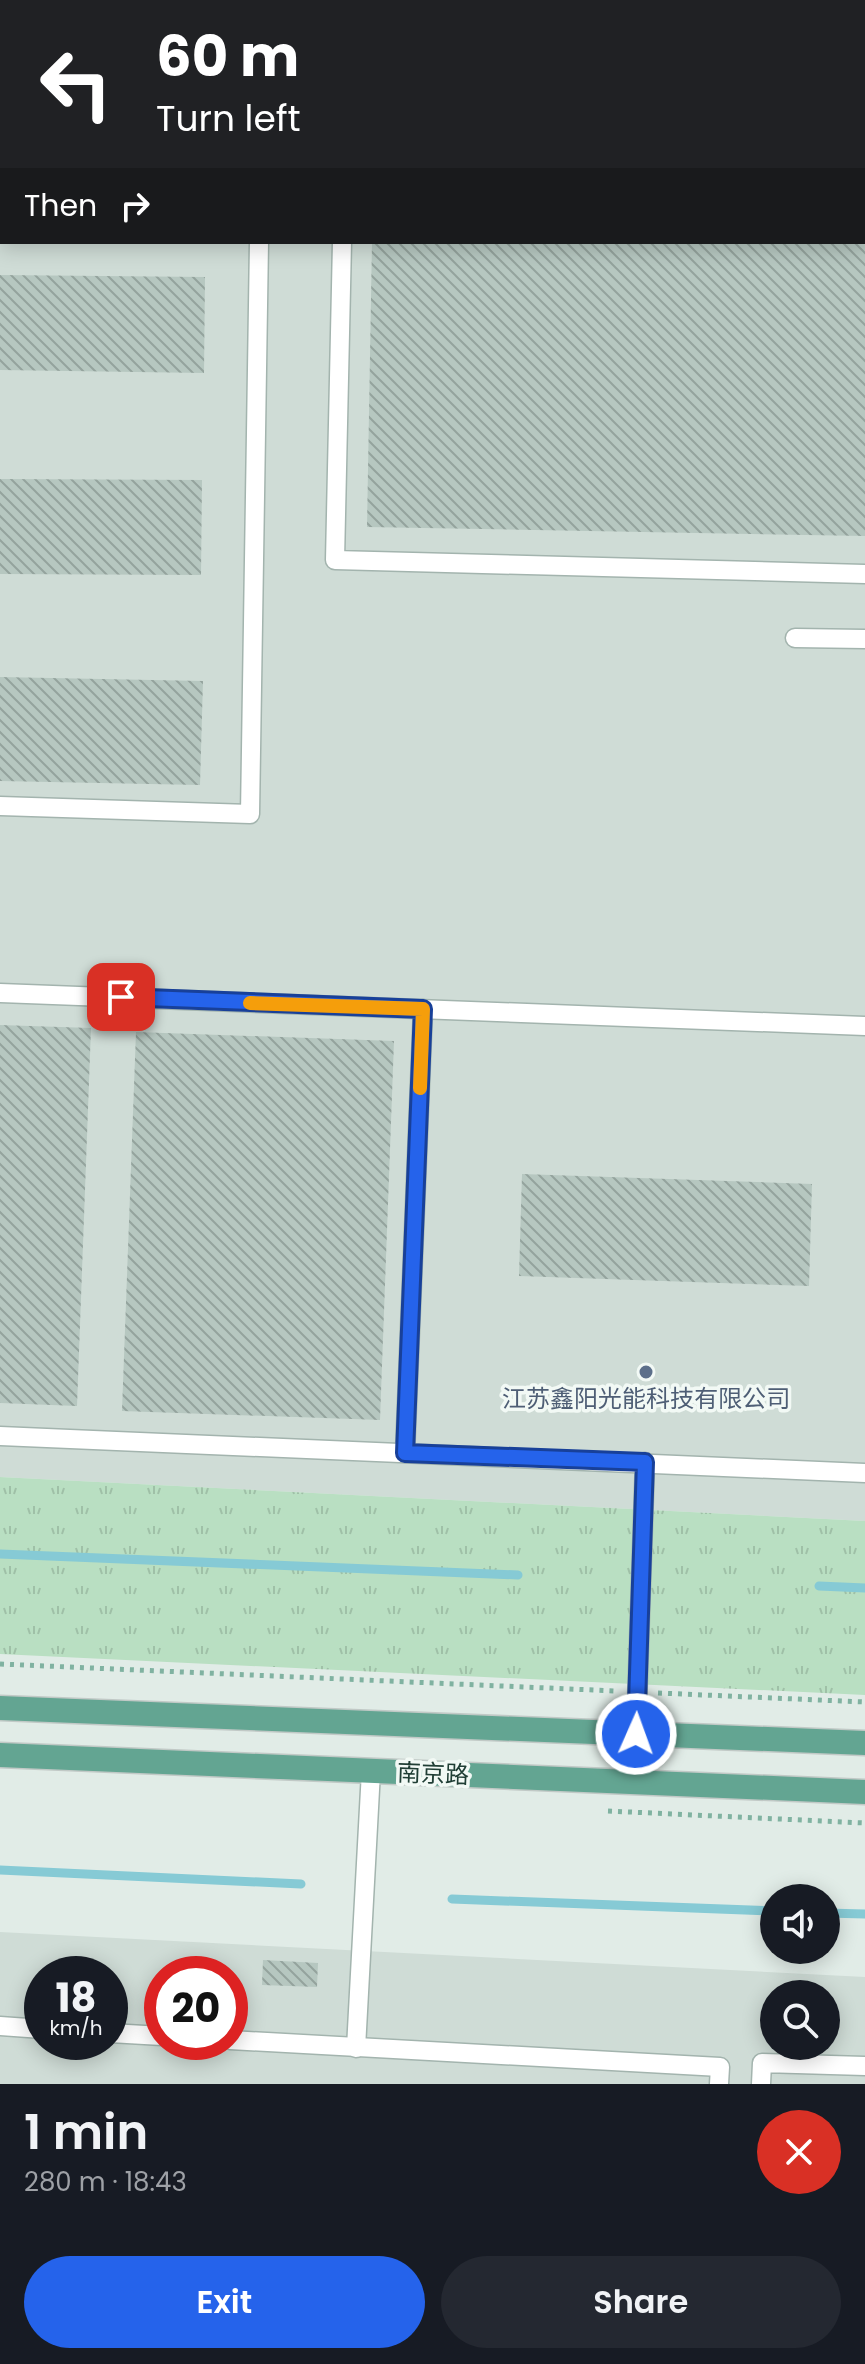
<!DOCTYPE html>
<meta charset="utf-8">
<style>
:root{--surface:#171b24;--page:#242831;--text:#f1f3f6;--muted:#9ea1a6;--accent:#2563eb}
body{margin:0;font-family:Poppins,"Noto Sans SC",sans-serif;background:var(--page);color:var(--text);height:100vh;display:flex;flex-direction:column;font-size:30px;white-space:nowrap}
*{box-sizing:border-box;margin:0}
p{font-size:26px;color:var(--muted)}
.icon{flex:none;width:44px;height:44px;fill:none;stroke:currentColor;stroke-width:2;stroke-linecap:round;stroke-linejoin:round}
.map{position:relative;height:2084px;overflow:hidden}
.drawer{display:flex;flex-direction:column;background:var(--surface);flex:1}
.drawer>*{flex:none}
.banner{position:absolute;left:0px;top:0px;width:866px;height:244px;box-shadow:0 4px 20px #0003;background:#202124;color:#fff;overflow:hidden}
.tools{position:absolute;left:760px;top:1884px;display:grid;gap:16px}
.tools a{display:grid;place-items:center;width:80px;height:80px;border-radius:50%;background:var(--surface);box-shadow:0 4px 20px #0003;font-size:40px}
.speed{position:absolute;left:24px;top:1956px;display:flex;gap:16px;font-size:40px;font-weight:700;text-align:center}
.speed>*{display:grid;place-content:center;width:104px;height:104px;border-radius:50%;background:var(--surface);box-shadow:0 4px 20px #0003;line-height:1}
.speed small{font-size:20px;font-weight:400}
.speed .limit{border:12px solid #d22;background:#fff;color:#111}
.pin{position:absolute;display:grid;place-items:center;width:68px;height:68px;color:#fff;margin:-34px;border-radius:16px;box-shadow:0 4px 12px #0006}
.me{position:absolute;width:88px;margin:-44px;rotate:2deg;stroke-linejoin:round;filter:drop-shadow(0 0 6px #0008)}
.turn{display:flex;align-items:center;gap:28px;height:168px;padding:0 24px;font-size:36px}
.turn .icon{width:104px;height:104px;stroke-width:2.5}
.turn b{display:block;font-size:56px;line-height:68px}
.then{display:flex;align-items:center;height:76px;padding:0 24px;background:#0003;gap:16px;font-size:30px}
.round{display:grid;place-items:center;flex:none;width:84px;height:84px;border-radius:42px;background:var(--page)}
.head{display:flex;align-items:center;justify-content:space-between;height:136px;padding:0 24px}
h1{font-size:48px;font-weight:600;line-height:60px}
.primary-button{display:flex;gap:16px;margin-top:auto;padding:16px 24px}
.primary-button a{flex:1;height:92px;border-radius:48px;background:var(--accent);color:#fff;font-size:32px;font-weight:600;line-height:92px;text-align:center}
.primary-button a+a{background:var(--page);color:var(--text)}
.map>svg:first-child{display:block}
</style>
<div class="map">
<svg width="865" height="2084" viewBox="0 0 865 2084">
<defs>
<pattern id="grass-tufts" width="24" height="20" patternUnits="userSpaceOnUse" patternTransform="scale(2)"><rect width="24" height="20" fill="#b9dfc2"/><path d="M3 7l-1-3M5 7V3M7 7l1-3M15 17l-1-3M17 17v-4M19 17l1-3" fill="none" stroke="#9fc0a7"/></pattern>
<pattern id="building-back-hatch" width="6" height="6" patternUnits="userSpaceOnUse" patternTransform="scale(2)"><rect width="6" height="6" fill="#b6c7c0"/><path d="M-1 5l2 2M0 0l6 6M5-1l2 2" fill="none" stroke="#94a39d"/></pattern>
</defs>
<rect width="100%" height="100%" fill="#e1ece7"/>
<!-- built -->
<g fill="#cfdcd6" fill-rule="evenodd">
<path d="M0,0h865v1521l-865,-44zM2,2h862v240h-862z"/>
<path d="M0,1932l865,45v107h-865zM42,1974h68v68h-68zM162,1974h68v68h-68zM774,1994h52v52h-52z"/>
</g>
<!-- grass -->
<path fill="url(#grass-tufts)" d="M0,1477l865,44v174l-865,-41z"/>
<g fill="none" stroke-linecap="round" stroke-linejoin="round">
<!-- stream -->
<g stroke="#86cad5" stroke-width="9">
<path d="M0,1554l518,21"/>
<path d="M819,1586l46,2"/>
<path d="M0,1870l301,14"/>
<path d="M452,1899l322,12"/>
<path d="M826,1913l39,1"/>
</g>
</g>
<!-- building -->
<g fill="url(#building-back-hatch)">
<path d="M372,242h493v294l-498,-9z"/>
<path d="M0,275l205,2 -1,96 -204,-3z"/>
<path d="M0,479l202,1 -1,95 -201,-1z"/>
<path d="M0,677l203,4 -3,104 -200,-4z"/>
<path d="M0,1025l91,3 -14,378 -77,-3z"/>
<path d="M136,1032l258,9 -14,379 -258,-9z"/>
<path d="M522,1174l290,10 -3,102 -290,-10z"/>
<path d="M263,1960l55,3 -1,24 -55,-2z"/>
</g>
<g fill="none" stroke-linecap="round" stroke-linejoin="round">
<defs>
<g id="service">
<path d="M263,2v-2"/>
<path d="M348,2v-2"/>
<path d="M0,88h2"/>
<path d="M864,167h1"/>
<path d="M342,242l-7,318 530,14"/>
<path d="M795,638l70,1"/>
<path d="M0,806l250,8 9,-572"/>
<path d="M0,993l865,33"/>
<path d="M0,1436l865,37"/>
<path d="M405,1453l18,-444"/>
<path d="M636,1734l9,-272"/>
<path d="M0,2026l42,3"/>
<path d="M110,2033l52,3"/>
<path d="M230,2040l490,27 -1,17"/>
<path d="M356,2048l15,-277"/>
<path d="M761,2084l1,-21 103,3"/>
</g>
<g id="primary">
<path d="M0,1708l865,35"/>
<path d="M0,1755l865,37"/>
</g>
</defs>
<!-- service casing -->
<use href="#service" stroke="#a3b4ae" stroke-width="21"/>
<!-- primary casing -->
<use href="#primary" stroke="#c1c9c6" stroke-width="27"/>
<!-- path -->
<g stroke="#80b2a1" stroke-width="5" stroke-dasharray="4 6" stroke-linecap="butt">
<path d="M0,1664l616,27"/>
<path d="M658,1693l207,9"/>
<path d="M608,1811l257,12"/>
</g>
<!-- service -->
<use href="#service" stroke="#fff" stroke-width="18"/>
<!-- primary -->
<use href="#primary" stroke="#63a592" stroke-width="24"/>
</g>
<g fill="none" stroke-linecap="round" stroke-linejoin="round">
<defs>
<path id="route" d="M121,997l302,12 -18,444 240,9 -9,272"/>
</defs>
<!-- route casing -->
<use href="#route" stroke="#184099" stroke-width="20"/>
<!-- route -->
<use href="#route" stroke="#2563eb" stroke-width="14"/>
<!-- slow -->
<path stroke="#f59e0b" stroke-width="14" d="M250,1003l173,6 -3,79"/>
</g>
<!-- markers -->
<circle fill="#5c6f8a" stroke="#f2f9f5" stroke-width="3" cx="646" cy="1372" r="8"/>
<g text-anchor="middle" stroke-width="7" stroke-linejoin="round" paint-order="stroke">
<!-- service labels -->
<g font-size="24" fill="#4e5e75" stroke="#f2f9f5">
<text x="646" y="1407">江苏鑫阳光能科技有限公司</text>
</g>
<!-- street labels -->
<g font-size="24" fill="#203e35" stroke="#f2f9f5">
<text transform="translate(433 1774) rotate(2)" y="8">南京路</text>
</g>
</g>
</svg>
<div class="tools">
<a><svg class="icon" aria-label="sound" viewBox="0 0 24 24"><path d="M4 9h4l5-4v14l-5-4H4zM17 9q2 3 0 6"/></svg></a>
<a><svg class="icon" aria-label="search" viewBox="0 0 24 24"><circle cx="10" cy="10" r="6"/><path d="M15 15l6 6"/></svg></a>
</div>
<div class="speed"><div>18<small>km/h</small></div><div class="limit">20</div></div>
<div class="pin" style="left:121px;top:997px;background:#d93025"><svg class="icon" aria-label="arrive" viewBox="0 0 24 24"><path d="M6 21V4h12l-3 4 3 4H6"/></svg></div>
<svg class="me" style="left:636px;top:1734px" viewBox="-20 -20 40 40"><circle r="17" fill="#2563eb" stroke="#fff" stroke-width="3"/><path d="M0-11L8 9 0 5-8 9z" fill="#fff"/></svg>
<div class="banner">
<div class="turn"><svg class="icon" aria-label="left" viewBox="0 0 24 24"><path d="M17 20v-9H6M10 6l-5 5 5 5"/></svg><div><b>60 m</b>Turn left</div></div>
<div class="then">Then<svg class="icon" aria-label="right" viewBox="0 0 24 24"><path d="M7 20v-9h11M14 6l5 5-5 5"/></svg></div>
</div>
</div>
<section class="drawer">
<div class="head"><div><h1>1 min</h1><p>280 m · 18:43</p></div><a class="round" style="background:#d93025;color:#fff"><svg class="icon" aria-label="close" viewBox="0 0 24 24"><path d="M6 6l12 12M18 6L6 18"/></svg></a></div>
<div class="primary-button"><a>Exit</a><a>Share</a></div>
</section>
